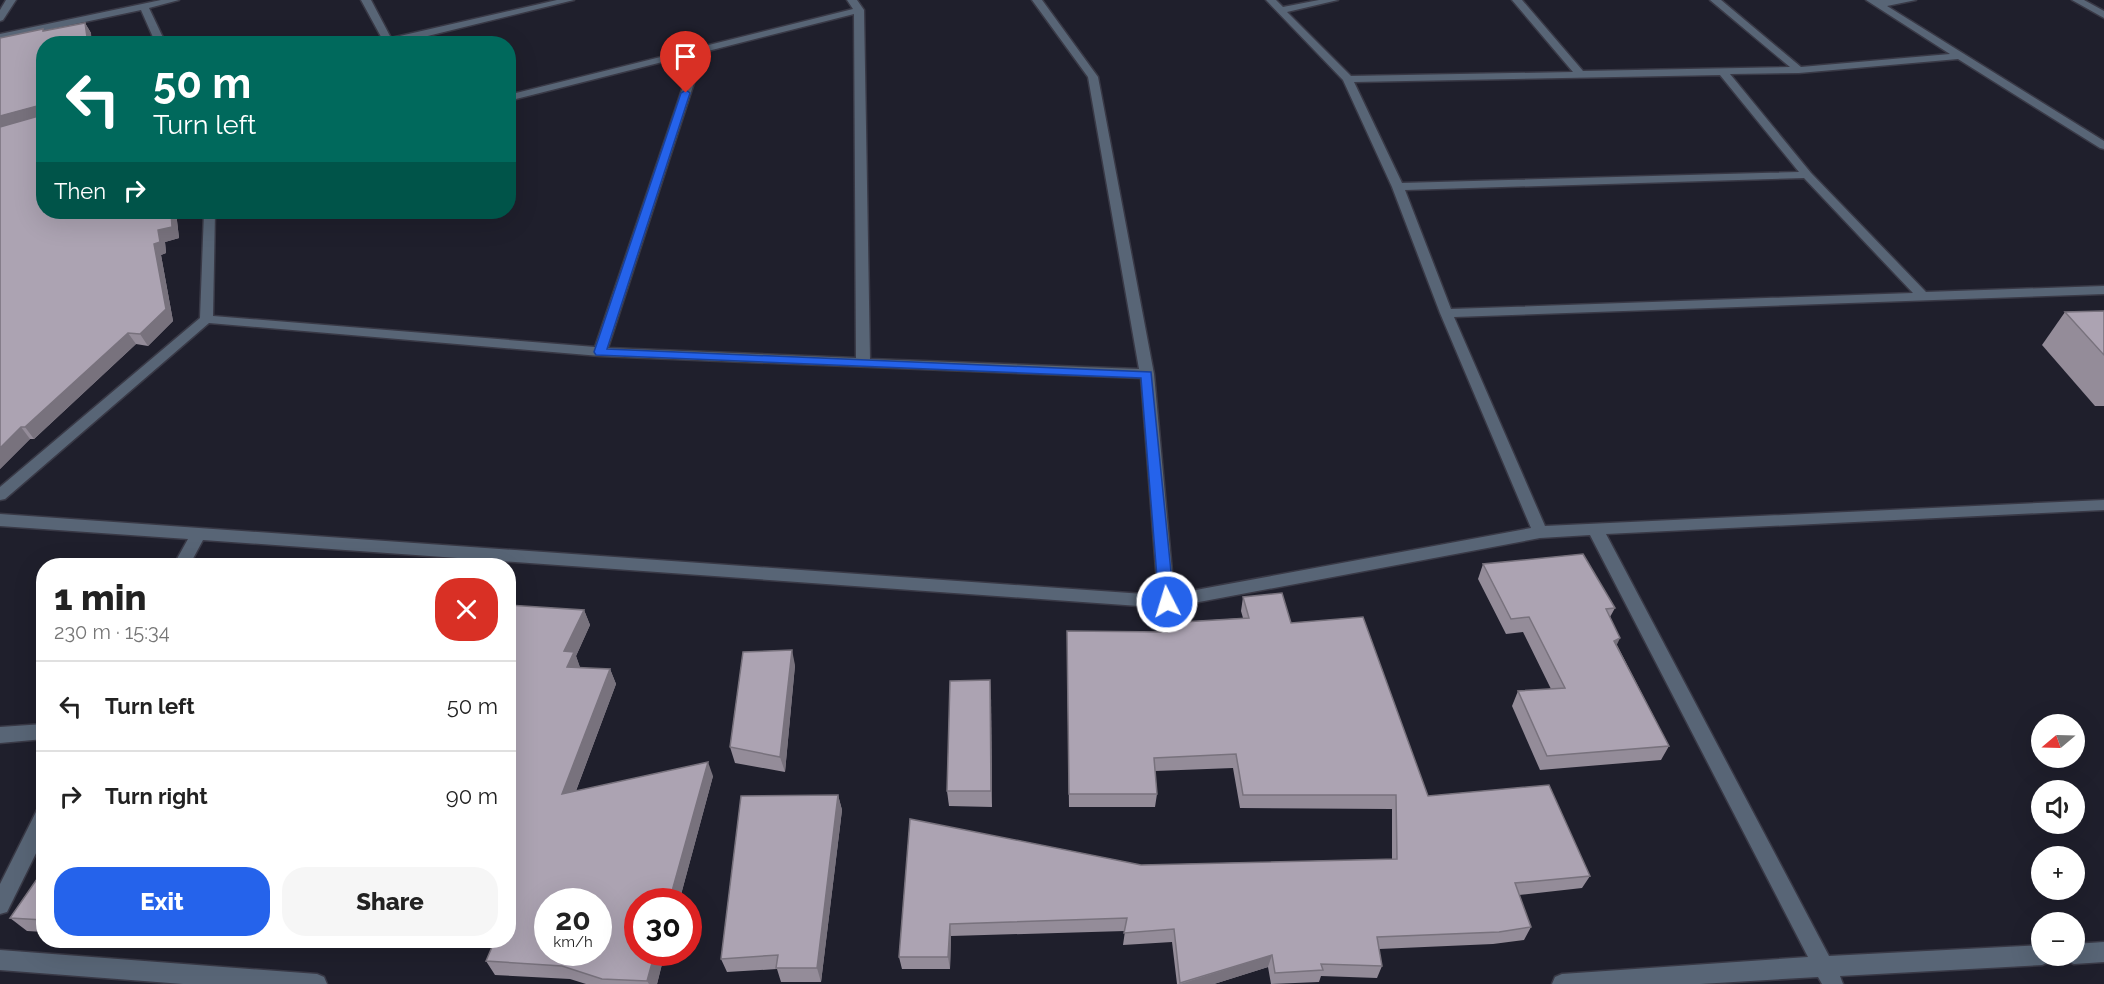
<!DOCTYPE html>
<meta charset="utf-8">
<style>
:root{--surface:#fff;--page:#f6f6f6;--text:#222;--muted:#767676;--line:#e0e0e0;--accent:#2563eb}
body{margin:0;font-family:Raleway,sans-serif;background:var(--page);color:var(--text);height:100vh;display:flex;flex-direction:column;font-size:22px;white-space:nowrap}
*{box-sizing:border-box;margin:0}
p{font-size:20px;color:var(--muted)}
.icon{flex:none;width:33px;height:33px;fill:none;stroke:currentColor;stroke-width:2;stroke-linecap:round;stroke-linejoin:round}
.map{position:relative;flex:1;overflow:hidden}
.sheet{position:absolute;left:36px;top:558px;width:480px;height:390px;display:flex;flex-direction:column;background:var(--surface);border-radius:24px;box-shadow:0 6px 24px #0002}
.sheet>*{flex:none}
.guide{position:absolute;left:36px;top:36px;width:480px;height:183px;border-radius:24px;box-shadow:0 6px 24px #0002;background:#00695c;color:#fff;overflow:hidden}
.needle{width:39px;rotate:251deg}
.buttons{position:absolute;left:2031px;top:714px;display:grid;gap:12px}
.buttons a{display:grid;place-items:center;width:54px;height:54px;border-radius:50%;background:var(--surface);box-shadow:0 6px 24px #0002;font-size:30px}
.speed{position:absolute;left:534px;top:888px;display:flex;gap:12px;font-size:30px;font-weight:700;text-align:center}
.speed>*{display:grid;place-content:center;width:78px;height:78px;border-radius:50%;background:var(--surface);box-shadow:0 6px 24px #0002;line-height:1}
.speed small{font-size:15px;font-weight:400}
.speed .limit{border:9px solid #d22;background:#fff;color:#111}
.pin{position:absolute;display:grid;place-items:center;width:51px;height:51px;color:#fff;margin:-62px -26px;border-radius:50% 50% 50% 0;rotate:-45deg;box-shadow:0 0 6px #0007}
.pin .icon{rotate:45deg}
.me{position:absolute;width:66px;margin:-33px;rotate:355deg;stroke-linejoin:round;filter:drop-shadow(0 0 4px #0008)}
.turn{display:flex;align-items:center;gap:21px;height:126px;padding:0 18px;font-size:27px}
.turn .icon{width:78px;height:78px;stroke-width:2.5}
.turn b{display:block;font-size:42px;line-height:51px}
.then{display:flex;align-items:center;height:57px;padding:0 18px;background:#0003;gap:12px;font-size:22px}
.round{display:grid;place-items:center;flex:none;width:63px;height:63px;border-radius:24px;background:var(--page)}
.headline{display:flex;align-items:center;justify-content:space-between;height:102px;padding:0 18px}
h1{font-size:36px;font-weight:800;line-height:45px}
.cta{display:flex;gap:12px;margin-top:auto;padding:12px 18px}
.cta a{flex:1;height:69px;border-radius:24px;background:var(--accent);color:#fff;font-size:24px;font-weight:800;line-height:69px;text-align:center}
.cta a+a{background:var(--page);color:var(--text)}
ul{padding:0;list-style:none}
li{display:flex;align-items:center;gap:18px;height:90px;padding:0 18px;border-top:2px solid var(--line)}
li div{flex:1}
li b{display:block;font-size:22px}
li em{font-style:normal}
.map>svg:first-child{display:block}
</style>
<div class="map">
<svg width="2104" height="984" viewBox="0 0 2104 984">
<rect width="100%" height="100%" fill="#1f1f2c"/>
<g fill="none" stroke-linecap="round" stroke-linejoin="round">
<defs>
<g id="street">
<path d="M6,0h10l-13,20 -3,1v-11z"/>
<path d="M161,0h18l-30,8 17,36h-10l-15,-34 -141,30v-6z"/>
<path d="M361,0h10l20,38 166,-38h17l-179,44h-10z"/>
<path d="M847,0h10l7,10 6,349 269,10 -51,-292 -56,-77h10l56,77 56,297 20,220 357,-66 -91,-215 -48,-126 -49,-107 -77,-80h10l7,7 36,-7h19l-51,12 64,64 222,-4 -61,-72h10l61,71 207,-4 -80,-67h11l80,67 149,-13 -84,-54h50l-29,6 217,135v8l-4,-1 -142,-89 -159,14 -69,1 81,99 115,119 178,-6v8l-650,23 91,209 559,-26v10l-498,24 223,422 213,-11v11h10l-3,6 -7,3 -202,11 3,8h-21l-4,-7 -118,7h-148l3,-7 7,-3 246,-17 -218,-422 -50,3 -373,70 -964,-68 -14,26h-16l15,-27 -188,-13v-12l1158,81 -17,-217 -541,-22 -391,-33 -204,176 -5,1v-13l200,-169 4,-106h11l-2,104 382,31 99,-293 -186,47v-6l345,-86zM854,14l2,344 -248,-10 96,-296zM1720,75l79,97 -397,11 -48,-101zM1804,178l109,115 -462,16 -46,-119z"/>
<path d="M2072,0h12l20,11v7z"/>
<path d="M44,724v15l-44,4v-16z"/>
<path d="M44,808v29l-37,75 -7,2v-30l37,-74z"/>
<path d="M2104,942v20l-30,2 -7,-3 -3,-5h10v-12z"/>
<path d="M0,950l317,24 7,3 3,7h-144l-183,-14z"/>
</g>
</defs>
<!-- street casing -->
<use href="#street" stroke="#393946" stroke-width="3"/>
<!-- street -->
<use href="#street" fill="#586576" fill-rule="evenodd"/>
</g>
<!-- wall -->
<g fill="#948c99">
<path d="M85,23l6,10 -47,179h132l3,26 -14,4 1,11 -5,2 12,66 -25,25 -12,-2 -102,95h-4l-30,30 44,-438z"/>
<path d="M2104,311v95h-9l-53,-61 23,-33z"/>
<path d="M1483,564l132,44 -5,9 7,28 52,101 -8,14 -121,10 -28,-64 6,-15 33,-2 -28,-57 -17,2 -28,-55z"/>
<path d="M1243,597l48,26 137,173 162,80 -8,12 -63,7 12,32 -7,13 -31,4 -114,5 3,17 -5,12 -56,-2 -2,6 -48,2 -3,-17 -54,17h-37l-5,-42 -49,3 2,-14 -174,5 -1,33h-48l-3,-12 11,-138 231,46 251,-6v-50l-152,-1 -7,-40 -78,3 2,23 -2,13h-86l-2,-162 98,-13 1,-9 77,-5 -2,-7z"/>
<path d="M508,605l76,5 6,15 -14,31 4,12 30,1 6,15 -40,107 137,-15 -34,126h-41v50h27l-8,32h-71l-16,-5 -75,-4 -9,-14 22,-21z"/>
<path d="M795,665l-10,107 -50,-9 -5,-16z"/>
<path d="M991,696l1,111 -43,-1 -2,-15z"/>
<path d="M838,795l4,15 -21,172h-40l-4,-13 -50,3 -6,-13z"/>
<path d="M44,869v63l-17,-1 -17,-13z"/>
<path d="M216,940h54l-4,7 -46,-3z"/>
</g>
<!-- shaded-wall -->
<g fill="#78727d">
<path d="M85,23l6,10 1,11h-4z"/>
<path d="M37,106l6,11 -43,12v-13z"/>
<path d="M171,212h5l3,26 -14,4 1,11 -5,2 12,66 -25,25 -8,-12 14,-90 4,-14z"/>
<path d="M128,333l8,11 -102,95 -9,-12z"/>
<path d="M21,427l9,12 -30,30v-21z"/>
<path d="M584,610l6,15 -14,31 4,11 -6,15 -7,-15 -3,-16z"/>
<path d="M1620,638l-7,15 1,-12z"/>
<path d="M792,650l3,15 -10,107 -5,-15z"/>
<path d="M610,669l6,15 -47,125 -7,-15z"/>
<path d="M990,680l1,16 1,111 -1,-16z"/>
<path d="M708,762l5,14 -34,126h-10z"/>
<path d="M838,795l4,15 -21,172 -4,-14z"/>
<path d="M950,924l1,12 -1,33 -2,-12z"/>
<path d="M260,940h10l-4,7z"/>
<path d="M655,952h10l-8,32h-8l-2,-3z"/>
<path d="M1272,955l-4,12 -54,17h-34z"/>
</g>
<!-- building -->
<g fill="#aca3b2" stroke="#78727d" stroke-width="1.5" fill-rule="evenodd">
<path d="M85,23l3,21h-44v168h127l1,15 -14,3 2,12 -6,2 12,65 -26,25 -12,-1 -103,94h-4l-21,21v-321l39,-11 1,-8 -3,-2 -37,10v-78l43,-9v2z"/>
<path d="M2104,311v44l-39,-43z"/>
<path d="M1583,554l32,54 -9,1 14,29 -6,3 55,105 -122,10 -29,-65 47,-3 -36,-71 -18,2 -28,-55z"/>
<path d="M1282,593l9,30 72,-6 65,179 121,-11 41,91 -75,7 16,44 -32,5 -122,5 5,29 -61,-2 2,6 -48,3 -3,-18 -92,28 -6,-54 -50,4 3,-15 -177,6 -2,33h-49l11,-138 231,46 256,-6 -1,-64h-153l-7,-41 -82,4 3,36h-88l-2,-163 100,1 -1,-9 83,-5 -6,-21z"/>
<path d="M508,605l76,5 -20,41 10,1 -7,15 43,2 -48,125 146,-32 -39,140h-31v50h17l-8,29 -45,-2 -40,-13 -76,-5 9,-21h13v-28l5,-10h-5zM548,902h50v50h-50z"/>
<path d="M792,650l-12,107 -50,-10 13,-95z"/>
<path d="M990,680l1,111h-44l3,-110z"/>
<path d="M838,795l-21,173h-41l2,-13 -57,4 20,-163z"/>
<path d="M44,869v51l-34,-2z"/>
</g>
<!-- route -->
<path fill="#2563eb" stroke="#184099" stroke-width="1.5" d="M686,90l4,3 -83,256 544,23 23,230 -2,4h-10l-3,-4 -18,-224 -545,-23 -2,-3 87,-259z"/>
</svg>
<div class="buttons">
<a><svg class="needle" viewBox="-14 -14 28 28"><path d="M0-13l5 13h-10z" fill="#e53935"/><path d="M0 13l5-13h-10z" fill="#767676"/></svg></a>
<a><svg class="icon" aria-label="sound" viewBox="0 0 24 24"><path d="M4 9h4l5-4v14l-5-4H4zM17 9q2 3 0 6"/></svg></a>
<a>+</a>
<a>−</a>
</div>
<div class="speed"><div>20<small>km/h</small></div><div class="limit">30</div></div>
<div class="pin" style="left:686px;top:93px;background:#d93025"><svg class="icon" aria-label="arrive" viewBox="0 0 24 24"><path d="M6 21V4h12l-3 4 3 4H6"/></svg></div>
<svg class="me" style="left:1167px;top:602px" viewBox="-20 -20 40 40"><circle r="17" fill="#2563eb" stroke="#fff" stroke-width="3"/><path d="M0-11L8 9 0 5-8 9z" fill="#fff"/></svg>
<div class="guide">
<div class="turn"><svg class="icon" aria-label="left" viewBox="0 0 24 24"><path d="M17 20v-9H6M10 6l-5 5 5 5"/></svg><div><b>50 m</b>Turn left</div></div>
<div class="then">Then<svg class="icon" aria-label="right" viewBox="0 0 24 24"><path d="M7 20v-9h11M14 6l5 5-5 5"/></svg></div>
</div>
<section class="sheet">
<div class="headline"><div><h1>1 min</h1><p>230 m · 15:34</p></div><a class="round" style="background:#d93025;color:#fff"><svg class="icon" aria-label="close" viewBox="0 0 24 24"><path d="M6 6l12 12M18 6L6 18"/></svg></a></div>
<ul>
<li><svg class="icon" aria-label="left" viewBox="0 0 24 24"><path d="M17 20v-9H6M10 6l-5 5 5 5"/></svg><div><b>Turn left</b></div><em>50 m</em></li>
<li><svg class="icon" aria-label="right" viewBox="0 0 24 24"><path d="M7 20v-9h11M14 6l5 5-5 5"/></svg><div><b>Turn right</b></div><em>90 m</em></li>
</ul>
<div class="cta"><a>Exit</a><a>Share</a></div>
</section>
</div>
